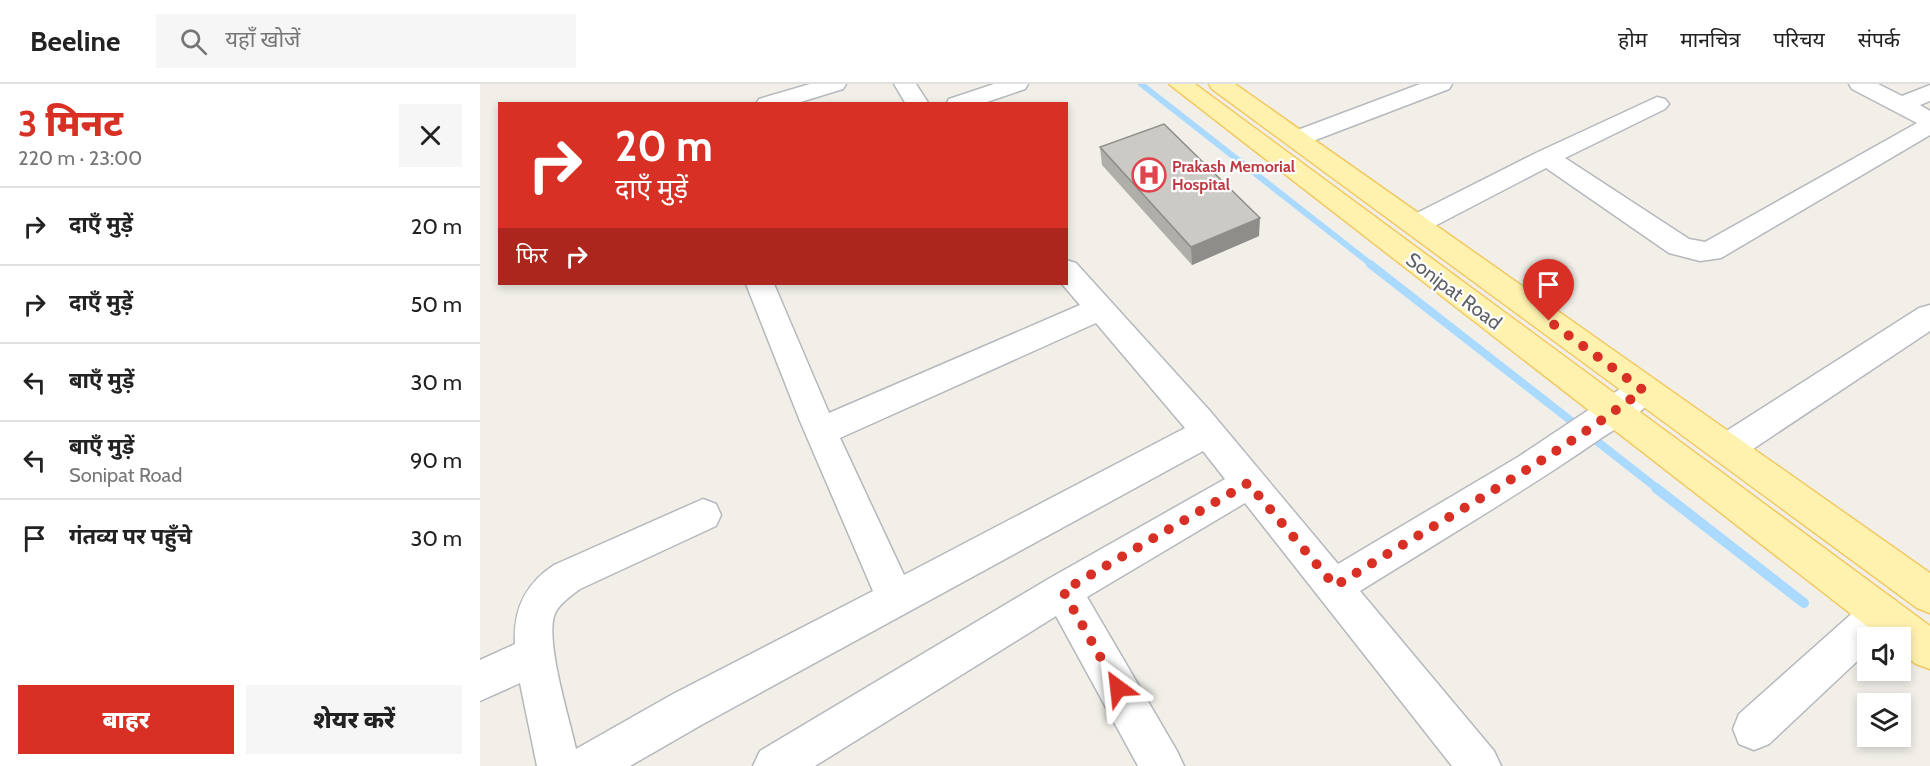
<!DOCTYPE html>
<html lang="hi">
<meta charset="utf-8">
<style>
:root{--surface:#fff;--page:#f6f6f6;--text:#222;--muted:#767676;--line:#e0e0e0;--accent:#d93025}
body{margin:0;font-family:Cabin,"Noto Sans Devanagari",sans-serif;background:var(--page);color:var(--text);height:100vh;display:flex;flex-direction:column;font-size:22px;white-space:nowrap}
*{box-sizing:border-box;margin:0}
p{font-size:20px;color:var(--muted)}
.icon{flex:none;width:33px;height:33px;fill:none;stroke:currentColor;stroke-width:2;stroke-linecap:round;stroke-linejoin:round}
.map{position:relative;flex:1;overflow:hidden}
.details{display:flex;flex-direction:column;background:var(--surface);width:480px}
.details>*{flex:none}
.banner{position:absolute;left:18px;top:18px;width:570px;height:183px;border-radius:0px;box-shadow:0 3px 9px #0003;background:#d93025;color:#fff;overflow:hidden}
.tools{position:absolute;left:1377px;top:543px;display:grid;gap:12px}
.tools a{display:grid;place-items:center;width:54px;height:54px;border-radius:0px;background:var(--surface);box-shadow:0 3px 9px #0003;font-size:30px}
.pin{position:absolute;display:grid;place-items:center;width:51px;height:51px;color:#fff;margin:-62px -26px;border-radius:50% 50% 50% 0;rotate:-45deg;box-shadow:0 0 6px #0007}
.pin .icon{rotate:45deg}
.me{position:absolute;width:66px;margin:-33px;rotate:330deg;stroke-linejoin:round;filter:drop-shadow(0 0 4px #0008)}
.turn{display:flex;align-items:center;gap:21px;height:126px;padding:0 18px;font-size:27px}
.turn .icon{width:78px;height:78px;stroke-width:2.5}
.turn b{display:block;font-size:42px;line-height:51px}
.then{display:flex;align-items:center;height:57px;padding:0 18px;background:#0003;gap:12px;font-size:22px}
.round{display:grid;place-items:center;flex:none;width:63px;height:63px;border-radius:0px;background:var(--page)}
.overview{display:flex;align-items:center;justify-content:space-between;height:102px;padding:0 18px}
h1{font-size:36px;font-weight:800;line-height:45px;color:var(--accent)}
.action{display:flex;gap:12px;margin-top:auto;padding:12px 18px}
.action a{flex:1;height:69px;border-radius:0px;background:var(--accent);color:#fff;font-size:24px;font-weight:800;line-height:69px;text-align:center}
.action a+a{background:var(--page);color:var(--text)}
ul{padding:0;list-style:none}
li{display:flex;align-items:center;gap:18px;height:78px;padding:0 18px;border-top:2px solid var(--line)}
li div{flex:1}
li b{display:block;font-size:22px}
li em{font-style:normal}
header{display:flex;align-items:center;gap:36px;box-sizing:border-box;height:84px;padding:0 30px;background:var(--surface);border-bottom:2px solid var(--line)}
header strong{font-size:28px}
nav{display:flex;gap:33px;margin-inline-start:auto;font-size:21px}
.search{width:420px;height:54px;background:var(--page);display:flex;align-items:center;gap:15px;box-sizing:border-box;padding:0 21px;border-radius:0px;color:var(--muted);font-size:22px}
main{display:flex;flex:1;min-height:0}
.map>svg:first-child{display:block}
</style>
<header>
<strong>Beeline</strong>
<div class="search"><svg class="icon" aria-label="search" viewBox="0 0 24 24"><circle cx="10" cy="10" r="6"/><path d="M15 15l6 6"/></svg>यहाँ खोजें</div>
<nav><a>होम</a><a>मानचित्र</a><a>परिचय</a><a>संपर्क</a></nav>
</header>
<main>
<section class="details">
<div class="overview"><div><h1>3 मिनट</h1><p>220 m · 23:00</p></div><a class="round"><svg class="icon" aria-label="close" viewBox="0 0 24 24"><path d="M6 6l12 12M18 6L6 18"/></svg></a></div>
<ul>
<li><svg class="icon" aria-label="right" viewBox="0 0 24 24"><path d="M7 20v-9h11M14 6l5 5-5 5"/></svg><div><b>दाएँ मुड़ें</b></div><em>20 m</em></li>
<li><svg class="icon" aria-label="right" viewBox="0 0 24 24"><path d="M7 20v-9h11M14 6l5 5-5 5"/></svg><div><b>दाएँ मुड़ें</b></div><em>50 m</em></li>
<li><svg class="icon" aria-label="left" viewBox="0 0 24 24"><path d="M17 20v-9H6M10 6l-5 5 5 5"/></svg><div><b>बाएँ मुड़ें</b></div><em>30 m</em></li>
<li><svg class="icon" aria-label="left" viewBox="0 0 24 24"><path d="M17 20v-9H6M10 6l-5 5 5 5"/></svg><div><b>बाएँ मुड़ें</b><p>Sonipat Road</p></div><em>90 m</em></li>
<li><svg class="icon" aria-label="arrive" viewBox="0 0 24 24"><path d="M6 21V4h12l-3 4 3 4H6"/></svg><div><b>गंतव्य पर पहुँचे</b></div><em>30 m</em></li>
</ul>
<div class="action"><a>बाहर</a><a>शेयर करें</a></div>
</section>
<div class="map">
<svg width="1450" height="682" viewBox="0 0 1450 682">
<rect width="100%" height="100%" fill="#f1efe8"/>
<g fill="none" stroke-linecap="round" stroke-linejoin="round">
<!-- stream-far2 -->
<path stroke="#aadaff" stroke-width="6" d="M661,0l231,181"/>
<!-- stream-far1 -->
<g stroke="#aadaff" stroke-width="8">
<path d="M890,180l209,163"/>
<path d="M1109,351l69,54"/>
</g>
<!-- stream -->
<path stroke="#aadaff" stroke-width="10" d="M1176,404l148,115"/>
<defs>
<g id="minor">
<path d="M330,0h36l-3,5 -49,15h-38l3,-5z"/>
<path d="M414,0h22l13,20h-23z"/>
<path d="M514,0h34l-3,5 -44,15h-35l3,-5z"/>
<path d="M940,0h32l-3,5 -144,55 -9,2 -9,-2 -3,-5 3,-5z"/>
<path d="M1369,0h29l24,12 28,-11v16l-10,4 10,6v24l-209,123 -21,3 -31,-8 -123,-85 -119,62 -10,3 -10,-3 -3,-6 3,-6 131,-66 119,-55 8,2 4,5 -4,5 -100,49 124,81 16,3 212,-119 -65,-34z"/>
<path d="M586,176l10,3 134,148 128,153 180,-107 114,-76 11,-4 11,4 5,9c-11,21 -40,36 -59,49 -78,54 -160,102 -240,152l134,160 7,15h-49l-207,-263 -158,94 90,154 7,15h-46l-82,-150 -241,150h-62l7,-15 290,-173 175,-99 -22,-28 -500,273 -73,42h-93l-17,-83 -40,18v-41l35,-16c-2,-34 10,-60 39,-79l149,-66 13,5 5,11 -5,11 -136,63c-8,6 -23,16 -26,27 -8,29 15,101 22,133l97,-55 200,-103 -73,-170 -54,-137h28l55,129 251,-108 -18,-21h4zM616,239l89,105 -281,147 -64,-137z"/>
<path d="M1450,221v26l-189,126 -12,4 -12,-4 -5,-10 5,-10 202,-129z"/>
<path d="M1401,511l14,5 5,13 -5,13 -13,12h-14v13l-99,93 -15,6 -15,-6 -6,-15 6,-15 128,-114z"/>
</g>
<g id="major">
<path d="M689,0h26l735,542v43l-14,-5 -16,-12v-14h-18z"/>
<path d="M729,0h26l695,489v40l-13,-5 -705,-519z"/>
</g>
</defs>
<!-- minor casing -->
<use href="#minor" stroke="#b5b8bc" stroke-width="3"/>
<!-- major casing -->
<use href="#major" stroke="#f2c960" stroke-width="3"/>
<!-- minor -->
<use href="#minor" fill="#fff" fill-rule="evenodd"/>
<!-- major -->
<use href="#major" fill="#fff2af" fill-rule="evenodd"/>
</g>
<!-- wall -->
<path fill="#afaea9" d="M620,63l159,89 -67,29 -90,-100z"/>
<!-- shaded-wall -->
<path fill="#8f8d8a" d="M780,134l-1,18 -67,29 -1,-18z"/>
<!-- building -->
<path fill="#cccac5" stroke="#8f8d8a" stroke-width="1.5" d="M684,40l96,94 -69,29 -91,-100z"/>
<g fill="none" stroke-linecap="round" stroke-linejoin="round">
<!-- route -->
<path stroke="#d93025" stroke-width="10" stroke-dasharray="0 18" d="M638,604l-55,-97 185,-108 87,103c103,-64 212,-123 308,-196l-94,-69"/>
</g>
<!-- icons -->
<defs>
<symbol id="hospital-ring" viewBox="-11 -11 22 22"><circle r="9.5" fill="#fff" stroke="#e0444e" stroke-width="1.5"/><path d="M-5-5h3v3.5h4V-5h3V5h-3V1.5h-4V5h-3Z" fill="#e0444e"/></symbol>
</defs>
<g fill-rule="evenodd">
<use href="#hospital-ring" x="650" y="72" width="38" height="38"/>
</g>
<g text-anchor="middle" stroke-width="4.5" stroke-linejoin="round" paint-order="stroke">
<!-- far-health labels -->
<g font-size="16" font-weight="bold" fill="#be3a42" stroke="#fff" text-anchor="start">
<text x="692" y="88">Prakash Memorial<tspan x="692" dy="18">Hospital</tspan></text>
</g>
<!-- street labels -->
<g font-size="20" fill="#5f6368" stroke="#fff">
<text transform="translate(974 207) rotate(37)" y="7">Sonipat Road</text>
</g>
</g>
</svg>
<div class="tools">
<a><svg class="icon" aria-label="sound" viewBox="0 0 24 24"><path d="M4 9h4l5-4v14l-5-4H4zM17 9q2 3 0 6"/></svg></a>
<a><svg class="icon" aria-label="layers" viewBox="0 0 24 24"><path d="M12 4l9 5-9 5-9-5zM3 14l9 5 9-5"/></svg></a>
</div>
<div class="pin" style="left:1069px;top:237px;background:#d93025"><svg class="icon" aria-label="arrive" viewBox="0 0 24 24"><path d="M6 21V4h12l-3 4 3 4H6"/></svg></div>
<svg class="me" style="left:638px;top:604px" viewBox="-20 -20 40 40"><path d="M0-17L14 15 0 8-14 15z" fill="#d93025" stroke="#fff" stroke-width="4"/></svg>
<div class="banner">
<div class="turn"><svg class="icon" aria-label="right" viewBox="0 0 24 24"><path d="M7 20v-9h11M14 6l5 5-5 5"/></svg><div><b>20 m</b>दाएँ मुड़ें</div></div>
<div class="then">फिर<svg class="icon" aria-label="right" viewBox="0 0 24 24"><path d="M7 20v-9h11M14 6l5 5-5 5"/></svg></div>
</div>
</div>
</main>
